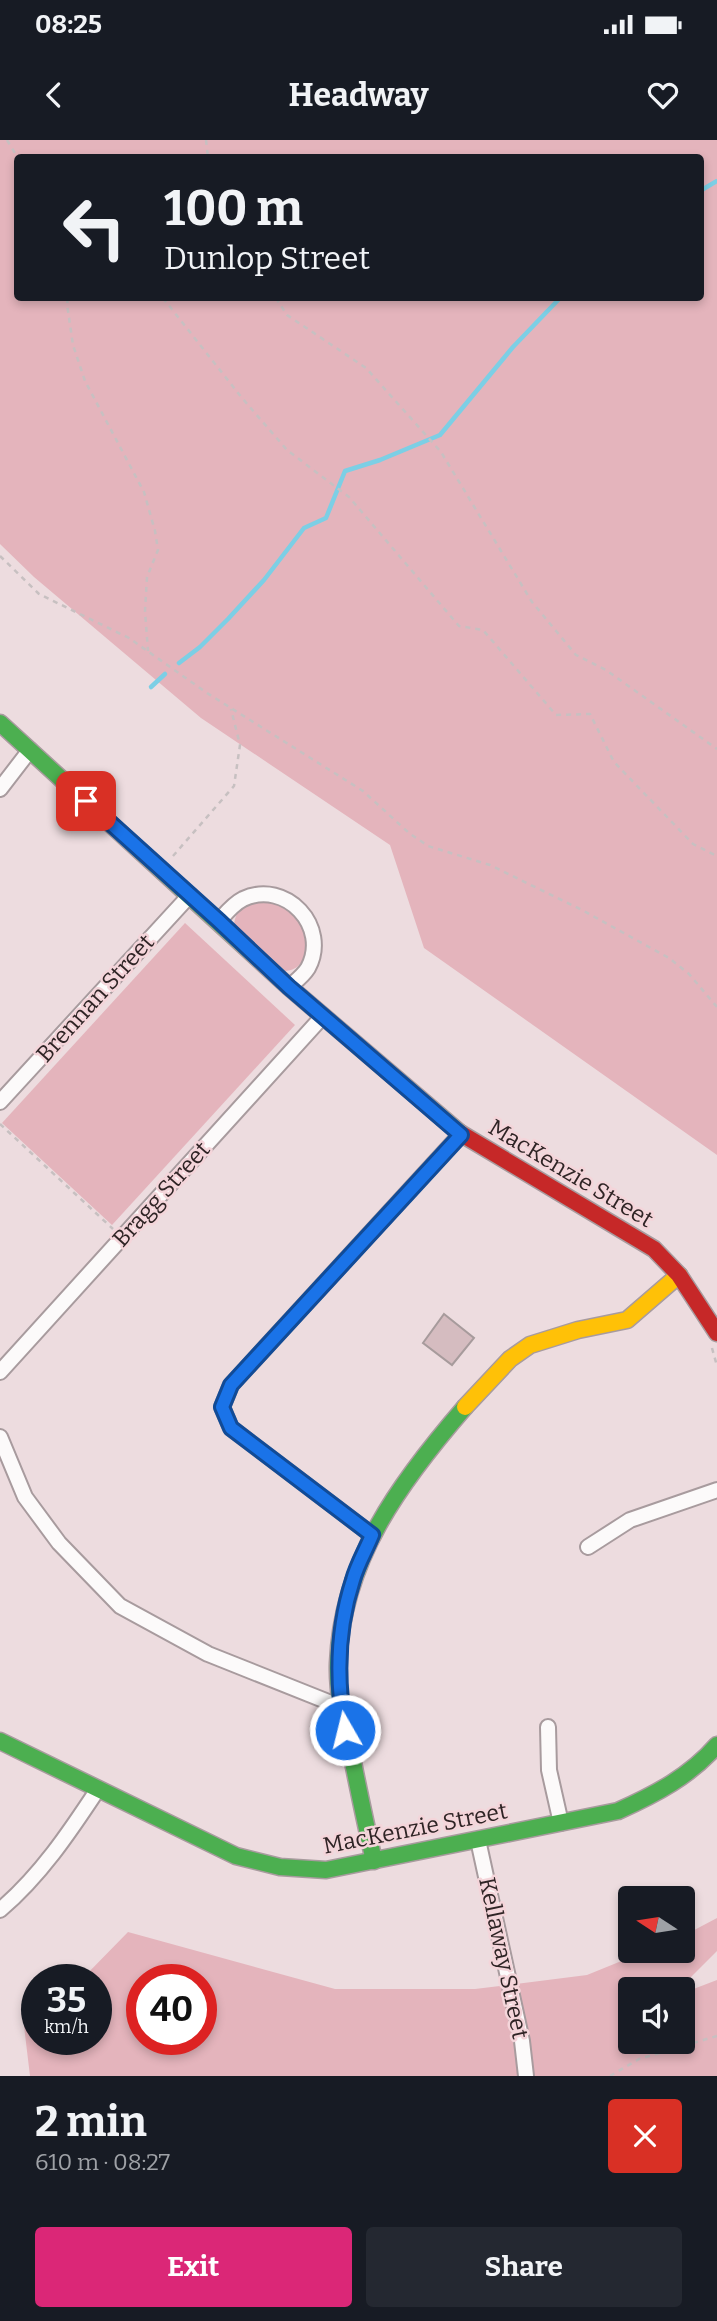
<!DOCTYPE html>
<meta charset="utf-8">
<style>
:root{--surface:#171b24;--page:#242831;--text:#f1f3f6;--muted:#9ea1a6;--accent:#db2777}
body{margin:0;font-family:Bitter,serif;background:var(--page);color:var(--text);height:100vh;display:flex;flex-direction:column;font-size:26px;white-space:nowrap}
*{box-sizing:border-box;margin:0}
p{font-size:23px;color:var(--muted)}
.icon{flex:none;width:38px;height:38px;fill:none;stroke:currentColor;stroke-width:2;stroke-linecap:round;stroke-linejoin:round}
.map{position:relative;height:1936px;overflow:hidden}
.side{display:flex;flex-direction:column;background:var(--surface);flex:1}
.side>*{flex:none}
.guide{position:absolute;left:14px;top:14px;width:690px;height:147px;border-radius:7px;box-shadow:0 4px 10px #0003;background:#171b24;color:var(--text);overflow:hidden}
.needle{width:46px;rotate:282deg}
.fabs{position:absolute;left:618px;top:1746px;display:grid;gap:14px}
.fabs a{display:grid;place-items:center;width:77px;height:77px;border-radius:7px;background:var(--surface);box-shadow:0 4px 10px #0003;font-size:35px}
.speed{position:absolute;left:21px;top:1824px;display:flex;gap:14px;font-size:35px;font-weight:700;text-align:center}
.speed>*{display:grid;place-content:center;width:91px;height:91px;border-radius:50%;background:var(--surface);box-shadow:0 4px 10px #0003;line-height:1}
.speed small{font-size:18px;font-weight:400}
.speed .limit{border:10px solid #d22;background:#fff;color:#111}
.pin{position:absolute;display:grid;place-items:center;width:60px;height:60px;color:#fff;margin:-30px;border-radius:14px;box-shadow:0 4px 10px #0006}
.me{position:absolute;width:77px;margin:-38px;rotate:352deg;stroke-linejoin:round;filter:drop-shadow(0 0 5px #0008)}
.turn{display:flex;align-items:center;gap:24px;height:147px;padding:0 35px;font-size:32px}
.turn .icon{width:91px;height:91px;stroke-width:2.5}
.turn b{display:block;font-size:49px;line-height:60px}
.round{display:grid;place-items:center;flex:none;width:74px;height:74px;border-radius:7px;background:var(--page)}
.head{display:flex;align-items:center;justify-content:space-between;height:119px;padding:0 35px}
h1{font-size:42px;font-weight:700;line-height:52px}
.button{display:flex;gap:14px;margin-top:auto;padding:14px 35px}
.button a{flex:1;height:80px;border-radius:7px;background:var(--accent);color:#fff;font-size:28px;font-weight:700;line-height:80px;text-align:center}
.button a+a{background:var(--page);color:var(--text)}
.status{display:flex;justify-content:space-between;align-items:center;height:49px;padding:0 35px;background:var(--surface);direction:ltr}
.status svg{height:19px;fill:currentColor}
header{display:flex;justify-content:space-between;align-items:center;height:91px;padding:0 35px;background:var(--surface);font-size:32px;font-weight:700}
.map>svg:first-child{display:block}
</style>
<div class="status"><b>08:25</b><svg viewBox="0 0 49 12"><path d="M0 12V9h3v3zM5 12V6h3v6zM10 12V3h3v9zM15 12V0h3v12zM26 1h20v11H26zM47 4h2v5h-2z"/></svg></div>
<header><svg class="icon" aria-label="back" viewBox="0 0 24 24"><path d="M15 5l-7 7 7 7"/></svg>Headway<svg class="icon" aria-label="heart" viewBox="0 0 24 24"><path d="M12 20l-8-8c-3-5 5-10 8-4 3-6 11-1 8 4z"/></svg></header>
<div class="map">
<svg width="717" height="1936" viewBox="0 0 717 1936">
<rect width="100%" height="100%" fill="#eddcdf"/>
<!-- green -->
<g fill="#e4b4bc" fill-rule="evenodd">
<path d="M0,0h717v1015l-293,-207 -34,-103 -189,-127 -167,-141 -34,-33zM18,18h682v140h-682z"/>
<path d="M264,760c8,1 20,3 26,9 17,15 26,60 -5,62l-51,-47c2,-17 14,-21 30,-24z"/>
<path d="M185,783l110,102 -183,200 -110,-102z"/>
<path d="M717,1778v33l-39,39h-48v52h52l1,-49 34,-13v96h-687l-6,-50 13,-10v23h59v-60h-14l46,-47 207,57h140l112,-14 59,-24h36l1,-15zM142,1839h59v60h-59z"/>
</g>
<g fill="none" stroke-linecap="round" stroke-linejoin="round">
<!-- stream -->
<g stroke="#7ccfe5" stroke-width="4.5">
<path d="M700,51l17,-10"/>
<path d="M179,523l21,-16 28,-28 36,-39 40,-52 22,-10 19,-47 35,-11 60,-25 73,-88 47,-49"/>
<path d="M151,547l14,-13"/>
</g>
</g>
<!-- building -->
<path fill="#d5bcc0" stroke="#a79b9c" stroke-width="2" d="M444,1174l30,24 -22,27 -29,-22z"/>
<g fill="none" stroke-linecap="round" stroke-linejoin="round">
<defs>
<g id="street">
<path d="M0,649l30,-39"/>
<path d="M219,781c7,-8 14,-17 24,-22 43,-20 87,28 65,69 -5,8 -12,13 -19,19"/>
<path d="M0,962l190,-207"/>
<path d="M0,1232l323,-356"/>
<path d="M0,1297l25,60 34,46 61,63 88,48 133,53"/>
<path d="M372,1395l-141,-107 -9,-21 9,-22 230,-251"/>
<path d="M588,1407l42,-27 87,-30"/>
<path d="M548,1587l1,43 12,53"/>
<path d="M478,1700l44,201 4,35"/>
<path d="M0,1770c40,-34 69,-77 98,-121"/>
</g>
<g id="fast">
<path d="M0,583l289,264 171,146"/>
<path d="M0,1601l236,115 44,11 46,3 292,-59c38,-17 72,-35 99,-66"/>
<path d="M374,1721c-8,-36 -16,-73 -23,-109 -7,-29 -14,-59 -13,-89 4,-103 62,-181 127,-256"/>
</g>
<path id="slow" d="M465,1267l45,-48 20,-14 48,-15 49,-10 52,-45"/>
<path id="jam" d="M460,993l194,116 25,26 38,58"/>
</defs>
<!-- street casing -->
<use href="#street" stroke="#a89b9e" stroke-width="18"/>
<!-- fast casing -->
<use href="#fast" stroke="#a89b9e" stroke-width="19"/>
<!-- slow casing -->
<use href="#slow" stroke="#a89b9e" stroke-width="19"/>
<!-- jam casing -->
<use href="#jam" stroke="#a89b9e" stroke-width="19"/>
<!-- path -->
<g stroke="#c7c0c1" stroke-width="2.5" stroke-dasharray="5 5" stroke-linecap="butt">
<path d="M7,0l11,18"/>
<path d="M206,0l2,18"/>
<path d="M68,158l-1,6 6,41 12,36 59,111 11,39 3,19 -11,27 -2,34 3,40"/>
<path d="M163,158l79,100 45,52 62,47 110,129 24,4 73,85 34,-1 24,48 79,82 24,12"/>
<path d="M276,158l11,17 79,53 75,84 91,150 44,53 30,15 111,79"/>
<path d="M0,416l39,38 90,44 78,55 156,98 46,42 19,13 62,19 92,45 87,48 20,16 28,33"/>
<path d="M173,716l61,-70 6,-41 -9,-36"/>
<path d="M0,984l113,105"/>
<path d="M712,1208l5,18"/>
<path d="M610,1936l29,-17 78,-23"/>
</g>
<!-- street -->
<use href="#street" stroke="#fcfafa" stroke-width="14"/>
<!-- fast -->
<use href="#fast" stroke="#4caf50" stroke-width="16"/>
<!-- slow -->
<use href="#slow" stroke="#ffc107" stroke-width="16"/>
<!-- jam -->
<use href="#jam" stroke="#c62828" stroke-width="16"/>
</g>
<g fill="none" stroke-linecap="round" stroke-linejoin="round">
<defs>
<path id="route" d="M86,661l133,120 70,66 172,148 -230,250 -9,22 9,21 141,107c-6,15 -15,30 -19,45 -16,49 -17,99 -8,150"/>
</defs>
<!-- route casing -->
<use href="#route" stroke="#114b97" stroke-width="18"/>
<!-- route -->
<use href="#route" stroke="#1a73e8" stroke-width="12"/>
</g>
<g text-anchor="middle" stroke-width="5" stroke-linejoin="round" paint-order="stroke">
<!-- street labels -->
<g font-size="23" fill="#2f2425" stroke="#f4d5da">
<text transform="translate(95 858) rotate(-48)" y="8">Brennan Street</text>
<text transform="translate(571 1033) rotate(31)" y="8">MacKenzie Street</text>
<text transform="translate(161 1054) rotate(-48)" y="8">Bragg Street</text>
<text transform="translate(415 1688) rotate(-11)" y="8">MacKenzie Street</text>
<text transform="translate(504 1818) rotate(78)" y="8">Kellaway Street</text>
</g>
</g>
</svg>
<div class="fabs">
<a><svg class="needle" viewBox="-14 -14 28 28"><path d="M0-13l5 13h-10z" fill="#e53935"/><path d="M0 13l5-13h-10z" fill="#9ea1a6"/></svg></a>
<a><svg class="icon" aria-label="sound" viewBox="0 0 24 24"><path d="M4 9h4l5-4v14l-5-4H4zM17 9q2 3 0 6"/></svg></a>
</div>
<div class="speed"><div>35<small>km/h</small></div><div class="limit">40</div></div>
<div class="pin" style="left:86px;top:661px;background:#d93025"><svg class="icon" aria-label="arrive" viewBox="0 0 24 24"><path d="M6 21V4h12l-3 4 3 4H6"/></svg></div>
<svg class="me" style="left:345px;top:1590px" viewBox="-20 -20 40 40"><circle r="17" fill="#1a73e8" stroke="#fff" stroke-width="3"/><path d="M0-11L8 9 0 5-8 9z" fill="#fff"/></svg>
<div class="guide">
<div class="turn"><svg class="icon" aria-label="left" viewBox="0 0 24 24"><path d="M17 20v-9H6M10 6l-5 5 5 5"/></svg><div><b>100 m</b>Dunlop Street</div></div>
</div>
</div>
<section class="side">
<div class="head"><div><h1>2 min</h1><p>610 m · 08:27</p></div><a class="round" style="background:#d93025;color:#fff"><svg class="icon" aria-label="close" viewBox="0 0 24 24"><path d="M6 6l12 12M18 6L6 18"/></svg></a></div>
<div class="button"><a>Exit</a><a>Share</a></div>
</section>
